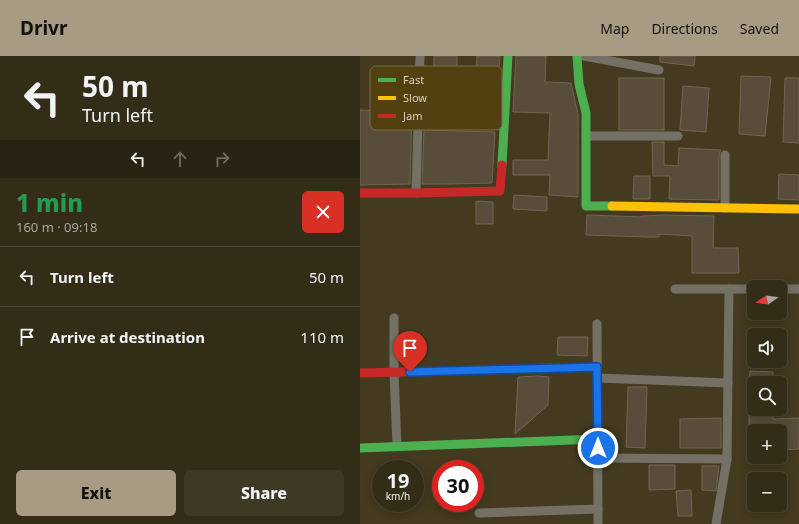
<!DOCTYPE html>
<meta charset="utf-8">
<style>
:root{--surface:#332c17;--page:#3e3824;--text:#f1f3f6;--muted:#a9a7a1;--line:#4e4836;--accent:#a79c83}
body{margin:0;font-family:"Noto Sans",sans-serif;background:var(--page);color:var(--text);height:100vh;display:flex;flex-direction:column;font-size:15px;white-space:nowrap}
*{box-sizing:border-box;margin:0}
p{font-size:13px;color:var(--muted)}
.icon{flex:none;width:22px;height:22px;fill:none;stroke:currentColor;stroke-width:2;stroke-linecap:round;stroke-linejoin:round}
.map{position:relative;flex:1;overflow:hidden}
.sheet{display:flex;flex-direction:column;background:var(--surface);width:360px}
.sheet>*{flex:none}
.banner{background:#332c17;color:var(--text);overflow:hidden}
.needle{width:26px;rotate:257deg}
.controls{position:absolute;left:387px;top:224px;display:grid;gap:8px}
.controls a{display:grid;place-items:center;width:40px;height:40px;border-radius:6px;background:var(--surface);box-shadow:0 2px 10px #0003,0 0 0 1px var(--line);font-size:20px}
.speed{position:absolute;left:12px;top:404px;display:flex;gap:8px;font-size:20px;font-weight:700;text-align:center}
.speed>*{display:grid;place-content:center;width:52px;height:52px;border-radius:50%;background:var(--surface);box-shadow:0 2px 10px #0003,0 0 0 1px var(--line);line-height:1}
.speed small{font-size:10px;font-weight:400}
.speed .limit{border:6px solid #d22;background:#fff;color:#111}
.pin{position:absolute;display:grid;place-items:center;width:34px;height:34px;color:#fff;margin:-41px -17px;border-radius:50% 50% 50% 0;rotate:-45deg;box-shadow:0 0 4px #0007}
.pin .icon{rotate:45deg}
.me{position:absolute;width:44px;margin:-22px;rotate:0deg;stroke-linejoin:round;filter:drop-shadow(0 0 3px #0008)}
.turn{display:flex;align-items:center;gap:14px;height:84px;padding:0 16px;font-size:18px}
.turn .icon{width:52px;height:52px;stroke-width:2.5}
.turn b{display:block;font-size:28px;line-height:34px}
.lanes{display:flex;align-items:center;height:38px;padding:0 16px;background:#0003;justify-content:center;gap:20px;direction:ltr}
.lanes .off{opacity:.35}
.round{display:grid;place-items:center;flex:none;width:42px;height:42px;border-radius:6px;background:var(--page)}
.summary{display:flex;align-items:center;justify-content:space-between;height:68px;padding:0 16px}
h1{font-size:24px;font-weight:800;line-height:30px;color:#1e9e55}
.cta{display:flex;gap:8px;margin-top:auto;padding:8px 16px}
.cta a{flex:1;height:46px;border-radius:6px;background:var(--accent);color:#111;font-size:16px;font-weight:800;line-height:46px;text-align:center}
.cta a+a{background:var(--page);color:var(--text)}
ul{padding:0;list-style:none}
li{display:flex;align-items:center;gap:12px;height:60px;padding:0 16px;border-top:1px solid var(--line)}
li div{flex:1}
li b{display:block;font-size:15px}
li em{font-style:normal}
header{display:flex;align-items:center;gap:24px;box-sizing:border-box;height:56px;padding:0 20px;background:var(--accent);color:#111}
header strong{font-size:19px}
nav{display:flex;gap:22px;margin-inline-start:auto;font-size:14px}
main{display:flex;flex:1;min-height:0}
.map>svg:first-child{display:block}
</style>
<header>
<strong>Drivr</strong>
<nav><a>Map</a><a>Directions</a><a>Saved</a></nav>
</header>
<main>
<section class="sheet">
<div class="banner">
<div class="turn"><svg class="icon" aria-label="left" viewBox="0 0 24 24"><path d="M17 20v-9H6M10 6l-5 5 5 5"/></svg><div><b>50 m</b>Turn left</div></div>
<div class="lanes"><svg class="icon" aria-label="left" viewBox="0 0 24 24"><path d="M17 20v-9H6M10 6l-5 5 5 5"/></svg><svg class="icon off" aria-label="ahead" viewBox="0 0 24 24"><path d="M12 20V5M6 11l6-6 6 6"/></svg><svg class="icon off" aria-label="right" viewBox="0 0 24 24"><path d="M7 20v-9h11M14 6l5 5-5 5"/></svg></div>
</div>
<div class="summary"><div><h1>1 min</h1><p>160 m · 09:18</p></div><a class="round" style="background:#d93025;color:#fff"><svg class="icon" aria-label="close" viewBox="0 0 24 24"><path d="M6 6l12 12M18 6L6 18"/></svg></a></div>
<ul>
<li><svg class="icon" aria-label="left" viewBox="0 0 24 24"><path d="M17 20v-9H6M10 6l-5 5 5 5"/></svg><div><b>Turn left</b></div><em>50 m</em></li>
<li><svg class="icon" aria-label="arrive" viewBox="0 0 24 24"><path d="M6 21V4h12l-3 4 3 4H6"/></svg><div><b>Arrive at destination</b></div><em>110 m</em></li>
</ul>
<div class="cta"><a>Exit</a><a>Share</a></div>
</section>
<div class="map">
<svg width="439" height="468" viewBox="0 0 439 468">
<rect width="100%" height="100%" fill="#443a1f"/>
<!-- building -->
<g fill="#584d3a" stroke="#726653">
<path d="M74,0h23v26l19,1 1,-27h23l-3,44 -64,-2z"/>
<path d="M156,0h30l-1,26 26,1 7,31v83l-29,-2 1,-20h-37v-15h35l2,-47 -37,-1z"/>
<path d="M300,0h35l-1,10 -34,-4z"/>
<path d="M381,20l30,1 -6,59 -26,-2z"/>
<rect x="259" y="22" width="45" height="52"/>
<path d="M425,22h14v65l-16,-1z"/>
<path d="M323,30l26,2 -3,44 -26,-2z"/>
<path d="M0,54l21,1v-1h31l-2,74 -50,1z"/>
<path d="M64,74l71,2 -3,51 -43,1h-27z"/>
<path d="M292,86h12v23l14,1 1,-18 42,2 -2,5v45l-50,-1 1,-23h-17z"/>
<path d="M419,118l20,1v25l-21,-1z"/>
<path d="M274,120h16v23h-17z"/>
<path d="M154,139l33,2v14l-34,-2z"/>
<path d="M116,145l17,1v22h-17z"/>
<path d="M227,159l56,2v-1l20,-1 51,1 -1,32h25l1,25h-47v-37l-33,-2v3h-12l-61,-2z"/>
<path d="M198,281h30l-1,19 -30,-1z"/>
<path d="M390,315l23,1v11h-24z"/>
<path d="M178,320l11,1 -1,28 -33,29 3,-57z"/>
<path d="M268,331h19l-2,61 -19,-1z"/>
<path d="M389,353h24v10l26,-1v31l-17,1 -1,-19h-32z"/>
<path d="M361,362v30h-41v-29z"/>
<path d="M289,409h26v24l-26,1z"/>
<path d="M342,410h17l-3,25 -14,-1z"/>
<path d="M331,434l1,26h-14l-2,-25z"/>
</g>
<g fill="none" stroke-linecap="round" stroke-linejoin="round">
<!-- street -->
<g stroke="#757065" stroke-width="9">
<path d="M224,0l75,14"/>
<path d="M226,80h92"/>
<path d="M365,99v53"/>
<path d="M56,137l4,-137"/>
<path d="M315,233h79"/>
<path d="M420,233h19"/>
<path d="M34,262v54l3,74"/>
<path d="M237,268l1,200"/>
<path d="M238,322l130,5"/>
<path d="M237,402l130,1"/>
<path d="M119,457l119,-4"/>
<path d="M356,468l11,-65 2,-170"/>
</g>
<!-- fast -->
<g stroke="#4caf50" stroke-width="9">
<path d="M217,0l2,28 7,29v93h26"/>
<path d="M142,109l6,-109"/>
<path d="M0,392l238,-9"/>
</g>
<!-- slow -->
<path stroke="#ffc107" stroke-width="9" d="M252,150l187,3"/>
<!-- jam -->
<g stroke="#c62828" stroke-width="9">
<path d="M0,137h56l84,-2 2,-26"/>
<path d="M0,317l237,-6"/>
</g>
</g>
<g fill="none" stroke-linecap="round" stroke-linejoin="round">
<defs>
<path id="route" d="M50,316l187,-5 1,81"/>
</defs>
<!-- route casing -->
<use href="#route" stroke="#114b97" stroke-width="10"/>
<!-- route -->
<use href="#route" stroke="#1a73e8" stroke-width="7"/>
</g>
<!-- legend -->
<rect x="10" y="10" width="132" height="64" rx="6" fill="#534010" stroke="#7c6c43" stroke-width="1"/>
<rect x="18" y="22" width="18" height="4" fill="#4caf50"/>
<rect x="18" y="40" width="18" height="4" fill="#ffc107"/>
<rect x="18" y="58" width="18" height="4" fill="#c62828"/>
<g font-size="11" fill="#dcd1b9">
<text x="43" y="28">Fast</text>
<text x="43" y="46">Slow</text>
<text x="43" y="64">Jam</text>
</g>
</svg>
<div class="controls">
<a><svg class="needle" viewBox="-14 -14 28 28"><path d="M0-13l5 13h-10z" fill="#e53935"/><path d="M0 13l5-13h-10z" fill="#a9a7a1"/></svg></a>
<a><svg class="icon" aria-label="sound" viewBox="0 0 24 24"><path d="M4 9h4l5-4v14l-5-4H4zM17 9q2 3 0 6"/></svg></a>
<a><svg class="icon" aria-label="search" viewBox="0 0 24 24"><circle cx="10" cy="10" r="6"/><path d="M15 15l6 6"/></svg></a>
<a>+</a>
<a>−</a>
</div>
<div class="speed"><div>19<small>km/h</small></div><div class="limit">30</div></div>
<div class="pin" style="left:50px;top:316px;background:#d93025"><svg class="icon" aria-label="arrive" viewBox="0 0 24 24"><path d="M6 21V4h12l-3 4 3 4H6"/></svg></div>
<svg class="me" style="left:238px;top:392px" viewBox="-20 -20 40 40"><circle r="17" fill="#1a73e8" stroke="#fff" stroke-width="3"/><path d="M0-11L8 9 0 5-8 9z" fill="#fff"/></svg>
</div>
</main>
